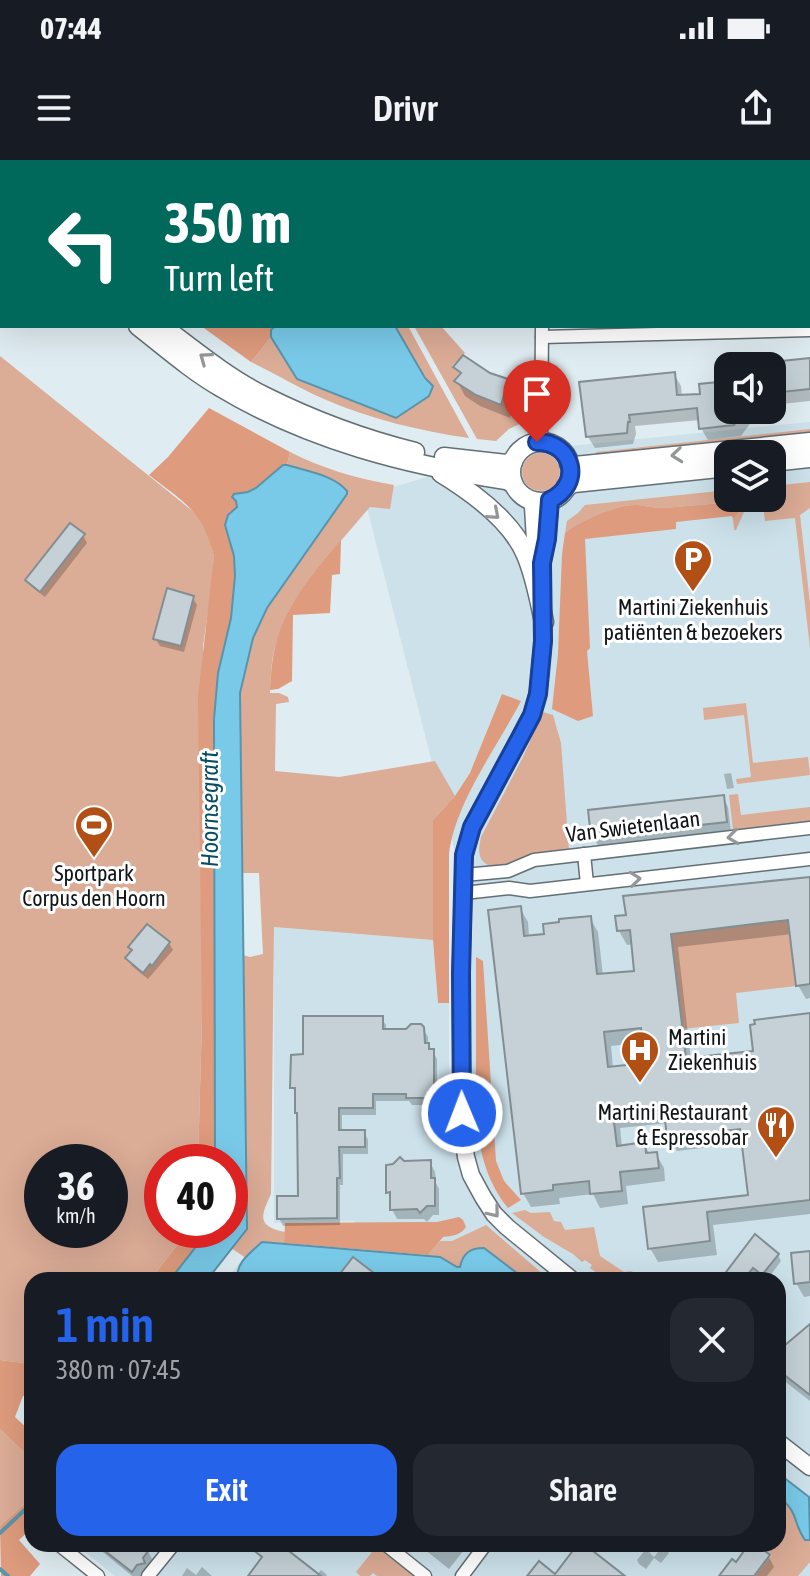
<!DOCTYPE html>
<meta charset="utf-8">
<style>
:root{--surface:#171b24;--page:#242831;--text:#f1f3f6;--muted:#9ea1a6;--accent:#2563eb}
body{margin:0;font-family:"Asap Condensed",sans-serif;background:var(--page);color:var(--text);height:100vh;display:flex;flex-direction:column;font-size:30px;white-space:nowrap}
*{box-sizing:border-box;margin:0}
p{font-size:26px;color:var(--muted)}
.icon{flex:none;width:44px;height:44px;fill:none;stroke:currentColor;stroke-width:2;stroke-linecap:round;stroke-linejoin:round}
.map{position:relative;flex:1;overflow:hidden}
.details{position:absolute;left:24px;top:1112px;width:762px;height:280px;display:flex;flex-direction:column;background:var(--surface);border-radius:24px;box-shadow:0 8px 32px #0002}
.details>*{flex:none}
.banner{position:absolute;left:0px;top:0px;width:810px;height:168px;box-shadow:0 8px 32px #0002;background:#00695c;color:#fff;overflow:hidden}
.buttons{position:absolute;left:714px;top:192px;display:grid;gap:16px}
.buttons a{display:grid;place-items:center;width:72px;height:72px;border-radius:16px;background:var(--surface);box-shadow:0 8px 32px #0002;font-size:40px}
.speed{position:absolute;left:24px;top:984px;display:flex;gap:16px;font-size:40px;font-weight:700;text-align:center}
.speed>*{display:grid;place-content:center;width:104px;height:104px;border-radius:50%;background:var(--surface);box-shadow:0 8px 32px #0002;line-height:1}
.speed small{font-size:20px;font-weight:400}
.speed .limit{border:12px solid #d22;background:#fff;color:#111}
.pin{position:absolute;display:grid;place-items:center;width:68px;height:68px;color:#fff;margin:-82px -34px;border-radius:50% 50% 50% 0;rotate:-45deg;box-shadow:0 0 8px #0007}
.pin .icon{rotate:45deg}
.me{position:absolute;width:88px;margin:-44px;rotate:359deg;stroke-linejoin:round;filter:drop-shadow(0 0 6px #0008)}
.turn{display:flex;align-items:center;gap:28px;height:168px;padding:0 32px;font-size:36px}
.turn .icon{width:104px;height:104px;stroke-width:2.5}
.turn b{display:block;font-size:56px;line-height:68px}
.round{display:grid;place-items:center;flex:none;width:84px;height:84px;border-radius:24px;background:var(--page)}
.summary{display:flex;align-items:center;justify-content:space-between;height:136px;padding:0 32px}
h1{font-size:48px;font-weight:600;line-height:60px;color:var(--accent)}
.cta{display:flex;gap:16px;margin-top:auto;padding:16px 32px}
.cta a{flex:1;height:92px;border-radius:24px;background:var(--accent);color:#fff;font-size:32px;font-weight:600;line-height:92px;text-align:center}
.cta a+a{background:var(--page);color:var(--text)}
.status{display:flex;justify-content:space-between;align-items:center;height:56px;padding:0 40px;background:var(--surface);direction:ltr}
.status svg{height:22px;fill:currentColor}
header{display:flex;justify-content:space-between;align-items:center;height:104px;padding:0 32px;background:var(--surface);font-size:36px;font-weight:600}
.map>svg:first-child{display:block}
</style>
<div class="status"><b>07:44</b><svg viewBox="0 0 49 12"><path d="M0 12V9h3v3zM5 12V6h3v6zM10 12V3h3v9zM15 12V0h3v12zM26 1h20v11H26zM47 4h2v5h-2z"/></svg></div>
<header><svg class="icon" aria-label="menu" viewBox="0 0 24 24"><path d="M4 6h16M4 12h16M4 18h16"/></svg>Drivr<svg class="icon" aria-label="share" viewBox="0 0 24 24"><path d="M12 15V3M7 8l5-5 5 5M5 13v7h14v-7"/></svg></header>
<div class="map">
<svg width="810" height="1416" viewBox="0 0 810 1416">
<rect width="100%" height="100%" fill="#dfecf1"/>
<!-- built -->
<path fill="#cce1ea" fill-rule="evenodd" d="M810,262v1154h-695l-40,-32h703v-264h-552l34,-43 92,4 2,-20 -80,2v-296l159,13 5,63h11v125h22l-3,-93 5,-112 -109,-427 146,-44zM728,294h44v44h-44z"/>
<!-- green -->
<g fill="#dbac96" fill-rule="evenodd">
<path d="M395,166h13l61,112c-49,-7 -99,-19 -145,-39 -25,-11 -48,-25 -73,-37l20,-25 26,42 100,39 36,-32 -8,-8z"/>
<path d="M414,166h27l24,27 -13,13 7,7 -5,7c14,12 30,19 47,25l2,-5 27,5v14l-21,10 -13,12 -19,-2z"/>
<path d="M0,196l195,157 13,21 6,22 -2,28 -9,62 -1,372 -4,144h-36v68h27l-39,50h-118v84l-32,-4zM42,1002h68v68h-68z"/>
<path d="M810,269v9l-213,21 -1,-7z"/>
<path d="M290,292c33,17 69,27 104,33l-4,24 -20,-2c-35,41 -72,80 -92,131 -7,17 -7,36 -8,55h9l9,4 1,5 -13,2 -1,67 64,6 96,-16 20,35 -22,24v120l-159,-13 -3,267c-10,22 -15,32 14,38l-1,11 -22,-1 -16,16 -15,-10 16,-20 -4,-273 7,2 13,-3 -4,-81h-17l-2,-180 13,-55 14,-30 80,-114v-3c-14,-16 -40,-20 -60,-26z"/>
<circle cx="541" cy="312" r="19"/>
<path d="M810,322v26l-10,7 10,88v45l-15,-130 -30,3 -3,-23h10v-12z"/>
<path d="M728,330v8h18l-2,14 -8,18h-2l-1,-11 5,-5 5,-13 -79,7c-9,0 -17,-2 -26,-3 -21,-1 -57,15 -73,28l2,-12 11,-8 7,-8z"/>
<path d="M746,543l7,60 55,-6 2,18 -73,9 -1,-5 15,-2 -7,-62 -40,5 -1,-12z"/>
<path d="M543,552l10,3 8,28 8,108c-15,4 -70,20 -81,14 -12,-6 -9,-18 -7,-28l42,-80z"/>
<path d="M738,634l3,21 69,-8v14l-77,9 -4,-35z"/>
<path d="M788,760l8,66 -60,7 3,30 -57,6 -11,-95z"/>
<path d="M525,1050l6,3 19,-1 4,9 7,1 4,8 29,-3 6,29 24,16 7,-1 6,3 2,6h-33l-16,-12 2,-3 -7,-5 -3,2 -9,-8 -29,-17 -32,-24z"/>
<path d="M486,1065l64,55h-24l-42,-32 -18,5 -5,7 -1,7h-3l-17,-10 -12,-2 12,-14h12z"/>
<path d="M0,1269l32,31v37l-32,29z"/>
<path d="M778,1336c6,5 12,9 16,16 5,10 5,19 11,28h5v22l-12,14h-43l17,-21 -15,-11h21z"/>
<path d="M365,1384h13l40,32h-41l-4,-3 -3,3h-10l-4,-4 16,-20z"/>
</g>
<!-- forest -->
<g fill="#de9b7d">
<path d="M201,166h74l-4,4v7l-20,25z"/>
<path d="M209,248l81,44 -3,13 -4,1 -27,22 -8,4 -14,2 -2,2 4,5 1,6 -9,8 -3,10 9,31 1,20 -4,42 -13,55 -4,46 1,443h-17l4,-144 -4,-321 16,-141c-12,-46 -29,-53 -65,-81l19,-18z"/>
<path d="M744,341l-6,13 -5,5 -1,-3 -56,6v7l-91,10 5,109 -3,3 6,65 -15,5 -26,-12 6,-55 4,-100 3,-21c16,-13 52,-29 73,-28 9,1 17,3 26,3z"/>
<path d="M341,380l-1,34 -8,1 -2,38 -37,2 -1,66 -14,8 -8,1c1,-17 2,-34 7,-50 11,-38 39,-70 64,-100z"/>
<path d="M502,534l19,7c-24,46 -66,102 -72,153v149h-11l-5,-63v-120l22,-24 15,-23z"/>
<path d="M476,797l7,4 13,200 8,20 17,19 -13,8c-36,-45 -32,-99 -32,-153 0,-33 0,-65 0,-98z"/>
<path d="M459,1057l4,3 3,7c-5,8 -14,9 -23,10l-15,18 -144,-12 1,-20 137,-1h15z"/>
<path d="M189,1070h20l-39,50h-20z"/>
<path d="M0,1200l32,4v31l-9,1 -8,21 17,16v27l-32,-31z"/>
<path d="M32,1337v31l-13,12 21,24 -10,12h-29l-1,-50z"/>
</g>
<!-- water -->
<g fill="#79cae9" stroke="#5a94aa" stroke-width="2">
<path d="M275,166h120l30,52 8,8 -4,10 -33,22 -99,-39 -26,-42v-7z"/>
<path d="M283,305h4c19,6 47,10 60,26v3l-80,114 -14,30 -13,55 7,536 -40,51h-37l39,-50h21v-68h-15l-1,-443 4,-46 13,-55 4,-42 -1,-20 -9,-31 3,-10 9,-8 -1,-6 -4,-4 2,-3 14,-2 8,-4z"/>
<path d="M262,1082l178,15 17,10h3c3,-14 10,-19 24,-19l42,32h-288c-4,-16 13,-28 24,-38z"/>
<path d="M778,1313l31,24 1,43h-5c-13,-18 -5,-27 -27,-44z"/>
</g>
<!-- shadow -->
<g fill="#0003" fill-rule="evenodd">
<path d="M426,0h21l1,2h-22z"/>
<rect x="555" y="0" width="34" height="2"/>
<rect x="628" y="0" width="34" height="2"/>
<rect x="693" y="0" width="18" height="2"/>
<rect x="766" y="0" width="18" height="2"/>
<path d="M810,200v41l-38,4v-39l-12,-1z"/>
<path d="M456,207l33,8 26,9 9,15 -3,12 -9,-2 -2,9 -30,-12 -15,-10 -8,-15 4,-5z"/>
<path d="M674,214l7,12 1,10h20l26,-13v27h32l-19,26 -33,4 -7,-12 -1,-8 -65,6 1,8 -3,10 -38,4 -7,-11z"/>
<path d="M83,375l4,8 -42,54 -13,-10 -4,-7z"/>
<path d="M193,438l4,7 -13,47 -24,-6 -5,-8z"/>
<path d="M731,613l3,15 -7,1 -3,-15z"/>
<path d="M723,637l5,10 3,25 -132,15 -6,-10z"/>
<path d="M810,718v120l-4,1 -8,-14 -6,-51 -114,13 13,113 64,-7 55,-38v199l-97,11 4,30 -59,7 -8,-14 -4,-39 104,-12 -7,-54 -66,8 -8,-14 -1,-14 -48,5 2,19 22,-3 6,11 6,-1 8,14 1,13 -39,5 2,18 -28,4 -7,-14 -34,4 1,6 -29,3 -8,-14 -3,-285 8,14 1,15 17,-2 44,-17 8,14 5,44 34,-3 -4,-29 -6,1 -8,-14 -1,-13zM644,882l3,23 -34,3 -2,-22z"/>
<path d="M169,783l4,7 -25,29 -16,-13 -4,-7 5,-7 -3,-5z"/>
<path d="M381,858l5,7v6l37,-2 5,8v7l9,15v39h-4v7h-21l-3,-4h-33v14h-34v17h22l4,8v14h-25v31h-3v40l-57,1 -4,-8 21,-20 -3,-103 -5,-8 13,-31z"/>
<path d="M430,1002l5,10 1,11 3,6v26h-6l-6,7 -3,-3h-27l-5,-10v-11l-4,-6 6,-26 9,-3z"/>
<path d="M810,1093v43l-6,1 -8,-14z"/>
<path d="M778,1095l3,6 -14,19 -10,-7 -6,7h-25z"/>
<path d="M810,1167v74l-32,-25v-22z"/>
<path d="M93,1384h46l9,7 5,10 -11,15h-10z"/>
<path d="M411,1384h51l2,6 -15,19 -25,-20 -2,3z"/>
<path d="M752,1384l17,13 5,10 -7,9h-46l15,-11z"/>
<path d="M662,1387l7,6 -8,10 -7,-5 -8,11 -7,-5 -2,-4 9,-11 8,8z"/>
<path d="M202,1407l10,9h-30l5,-8 9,7z"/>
<path d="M321,1410l5,4 1,2h-11z"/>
</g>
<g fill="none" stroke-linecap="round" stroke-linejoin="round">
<!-- stream -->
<g stroke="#5a94aa" stroke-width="4">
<path d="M0,1373l32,-30"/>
<path d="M0,1409l8,7"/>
</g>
</g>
<!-- building -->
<g fill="#c5d1d7" stroke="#828e92" stroke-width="2" fill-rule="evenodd">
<path d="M463,195l27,18 27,9 -4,15 -9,-2 -3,10 -25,-10 -22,-14 7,-8 -8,-6z"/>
<path d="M810,198v31l-38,4v-31z"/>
<path d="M675,212l2,23 23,-1 -1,-10 29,-3v29h17l-11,15 -35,4 -2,-21 -68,7 1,7h-2l-1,11 -41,4 -7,-55z"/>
<path d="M70,363l15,11 -45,58 -15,-12z"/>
<path d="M167,428l27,8 -13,50 -28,-7z"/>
<path d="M724,635l3,27 -136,15 -3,-27z"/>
<path d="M810,717v107l-14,2 -8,-66 -117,14 15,124 67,-7 -3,-26 5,-1 -1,-4 56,-7v187l-103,12 3,29 -62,8 -5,-42 105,-12 -8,-66 -73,9 -3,-28 -51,5 4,31 28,-4 1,11 11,-1 2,16 -39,4 2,19 -32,3 -1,-13 -36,4v5l-32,4 -33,-284 33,-4 3,30 20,-2 -1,-10 16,-2v-3l32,-3 6,58 37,-3 -4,-41 -13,1 -2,-15 11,-1 -3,-19zM641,868l4,35 -37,4 -4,-35z"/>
<path d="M147,764l23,18 -18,24 -2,-2 -7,9 -18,-15 7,-8 -4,-3z"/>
<path d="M303,856h80v13h23l5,-5h10l3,3 1,16h4v6h5v42h-5v7h-23v-4h-33v14h-34v22h26v17h-26l1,31h-3v40l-60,1v-23h21l-1,-83h-2v-25h-5l1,-33 12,-1z"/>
<path d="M400,997l4,4 27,-1v18h4v28h-8l-7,7 -3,-4 -27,1v-18l-4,1v-28l7,-1z"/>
<path d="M755,1074l24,20 -17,21 -9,-7 -10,12h-23z"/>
<path d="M810,1091v31l-16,2 -3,-31z"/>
<path d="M353,1097l30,23h-37l-7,-5z"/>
<path d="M810,1164v71l-32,-25v-19z"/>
<path d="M96,1384h46l7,6 -6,8 2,5 -8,2 -5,7z"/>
<path d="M246,1384h34l41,32h-73l14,-19z"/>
<path d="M578,1384h6l41,32h-98l12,-15 16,13z"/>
<path d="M749,1384h7l14,11 -16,21h-35l13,-17 4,3z"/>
</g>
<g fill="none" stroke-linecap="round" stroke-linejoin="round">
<defs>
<g id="minor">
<path d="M537,0v2"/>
<path d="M675,0v2"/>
<path d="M542,177l268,-7"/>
<path d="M541,282l1,-116"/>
<path d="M584,694l3,30"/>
<path d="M464,715l44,-4 26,-11 276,-32"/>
<path d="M464,733l45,-5 21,3 280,-32"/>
<path d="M58,1384l40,32"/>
<path d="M385,1384l40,32"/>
<path d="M148,1416l26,-32"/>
<path d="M462,1416l24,-32"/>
</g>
<g id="tertiary">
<path d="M531,340l2,7 2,33 7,22"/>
<path d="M550,340l-3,39 -5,24 1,78 -5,53 -6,21 -60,112 -8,28 -3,118 1,155 4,29 5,18 12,22 11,17 13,13 65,53"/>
<path d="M778,1282l32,25"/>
</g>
<g id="secondary">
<path d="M0,36l2,1"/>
<path d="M0,54l2,1"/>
<path d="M138,166c27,21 54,45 84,62 87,52 185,77 284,92l7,3"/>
<path d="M162,166c33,25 66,52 102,70 48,24 99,43 151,56"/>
<circle cx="541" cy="312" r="30"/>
<path d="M444,297l62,7 7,-2"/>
<path d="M772,302l38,-4"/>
<path d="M569,304l6,2 235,-24"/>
<path d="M441,313c31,19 71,48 85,82 9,21 13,44 18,67"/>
<path d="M566,326l8,-3 154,-16"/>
</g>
</defs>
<!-- minor casing -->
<use href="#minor" stroke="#646f74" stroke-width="15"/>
<!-- tertiary casing -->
<use href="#tertiary" stroke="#646f74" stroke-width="19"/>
<!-- secondary casing -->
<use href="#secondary" stroke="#646f74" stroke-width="21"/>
<!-- minor -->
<use href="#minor" stroke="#fff" stroke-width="12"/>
<!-- tertiary -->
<use href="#tertiary" stroke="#fff" stroke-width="16"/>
<!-- secondary -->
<use href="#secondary" stroke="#fff" stroke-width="18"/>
</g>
<!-- one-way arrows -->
<defs><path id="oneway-chevron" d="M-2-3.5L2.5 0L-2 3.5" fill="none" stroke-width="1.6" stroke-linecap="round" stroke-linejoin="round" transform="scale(2)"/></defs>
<g stroke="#949697">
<use href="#oneway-chevron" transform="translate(205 198) rotate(-144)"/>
<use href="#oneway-chevron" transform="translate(677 295) rotate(174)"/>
<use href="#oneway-chevron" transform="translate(494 354) rotate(41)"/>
<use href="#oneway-chevron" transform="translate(733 677) rotate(173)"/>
<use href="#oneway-chevron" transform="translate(635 719) rotate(-6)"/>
<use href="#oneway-chevron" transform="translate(494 1052) rotate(51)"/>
</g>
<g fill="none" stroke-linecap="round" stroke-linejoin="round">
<defs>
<path id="route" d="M462,953l-1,-140 3,-118 8,-28 50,-93 10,-19 6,-21 5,-53 -1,-78 5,-24 3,-39c33,-15 24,-58 -13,-58"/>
</defs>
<!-- route casing -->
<use href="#route" stroke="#184099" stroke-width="20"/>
<!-- route -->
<use href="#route" stroke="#2563eb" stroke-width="14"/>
</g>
<!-- icons -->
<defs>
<symbol id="parking-pin" viewBox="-11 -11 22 30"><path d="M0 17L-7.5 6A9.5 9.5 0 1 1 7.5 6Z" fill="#b24f15" stroke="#fff"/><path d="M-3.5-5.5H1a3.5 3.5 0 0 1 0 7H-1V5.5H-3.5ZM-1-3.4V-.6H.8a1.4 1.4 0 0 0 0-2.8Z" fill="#fff"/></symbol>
<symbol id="stadium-pin" viewBox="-11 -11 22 30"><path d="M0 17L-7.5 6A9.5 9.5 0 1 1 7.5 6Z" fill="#b24f15" stroke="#fff"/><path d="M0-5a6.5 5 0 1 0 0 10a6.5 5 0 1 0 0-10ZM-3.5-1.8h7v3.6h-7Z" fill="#fff"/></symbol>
<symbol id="hospital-pin" viewBox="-11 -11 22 30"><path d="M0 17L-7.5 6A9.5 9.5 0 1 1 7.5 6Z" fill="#b24f15" stroke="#fff"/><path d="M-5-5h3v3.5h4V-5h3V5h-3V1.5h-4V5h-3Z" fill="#fff"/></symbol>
<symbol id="restaurant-pin" viewBox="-11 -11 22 30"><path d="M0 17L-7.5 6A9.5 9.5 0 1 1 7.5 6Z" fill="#b24f15" stroke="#fff"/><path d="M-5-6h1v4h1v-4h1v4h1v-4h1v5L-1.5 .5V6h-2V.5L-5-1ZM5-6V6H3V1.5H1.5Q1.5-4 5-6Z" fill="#fff"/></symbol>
</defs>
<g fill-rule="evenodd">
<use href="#parking-pin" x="671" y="377" width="44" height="60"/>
<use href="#stadium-pin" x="72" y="643" width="44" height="60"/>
<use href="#hospital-pin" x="618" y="868" width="44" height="60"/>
<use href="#restaurant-pin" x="754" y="943" width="44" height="60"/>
</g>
<g text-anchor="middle" stroke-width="6" stroke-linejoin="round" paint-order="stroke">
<!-- poi labels -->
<g font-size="22" fill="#111517" stroke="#fff">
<text x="693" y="455">Martini Ziekenhuis<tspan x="693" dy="25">patiënten &amp; bezoekers</tspan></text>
<text x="94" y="721">Sportpark<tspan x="94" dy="25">Corpus den Hoorn</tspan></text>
<text x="668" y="885" text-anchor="start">Martini<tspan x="668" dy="25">Ziekenhuis</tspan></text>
<text x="748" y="960" text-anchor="end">Martini Restaurant<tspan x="748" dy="25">&amp; Espressobar</tspan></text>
</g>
<!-- street labels -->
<g font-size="22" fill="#111517" stroke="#fff">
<text transform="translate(633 666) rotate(-7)" y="8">Van Swietenlaan</text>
</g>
<!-- water labels -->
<g font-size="24" font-style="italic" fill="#074e64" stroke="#fff">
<text transform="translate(210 649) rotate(-90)" y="8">Hoornsegraft</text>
</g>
</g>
</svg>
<div class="buttons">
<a><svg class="icon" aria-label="sound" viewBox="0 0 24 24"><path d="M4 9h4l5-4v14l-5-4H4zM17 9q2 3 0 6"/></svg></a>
<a><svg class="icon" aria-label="layers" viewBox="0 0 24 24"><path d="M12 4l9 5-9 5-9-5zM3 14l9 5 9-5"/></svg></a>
</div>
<div class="speed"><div>36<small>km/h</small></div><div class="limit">40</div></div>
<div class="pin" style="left:537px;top:282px;background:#d93025"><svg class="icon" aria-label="arrive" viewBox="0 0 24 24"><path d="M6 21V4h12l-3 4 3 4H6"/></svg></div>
<svg class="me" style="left:462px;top:953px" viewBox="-20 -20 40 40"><circle r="17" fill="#2563eb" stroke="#fff" stroke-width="3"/><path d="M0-11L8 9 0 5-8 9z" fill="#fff"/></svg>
<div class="banner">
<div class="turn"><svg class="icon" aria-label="left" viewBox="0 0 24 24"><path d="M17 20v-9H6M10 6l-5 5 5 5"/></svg><div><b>350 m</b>Turn left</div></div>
</div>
<section class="details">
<div class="summary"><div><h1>1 min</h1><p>380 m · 07:45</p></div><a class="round"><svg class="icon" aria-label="close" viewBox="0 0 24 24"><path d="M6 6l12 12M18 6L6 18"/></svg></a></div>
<div class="cta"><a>Exit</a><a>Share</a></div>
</section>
</div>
